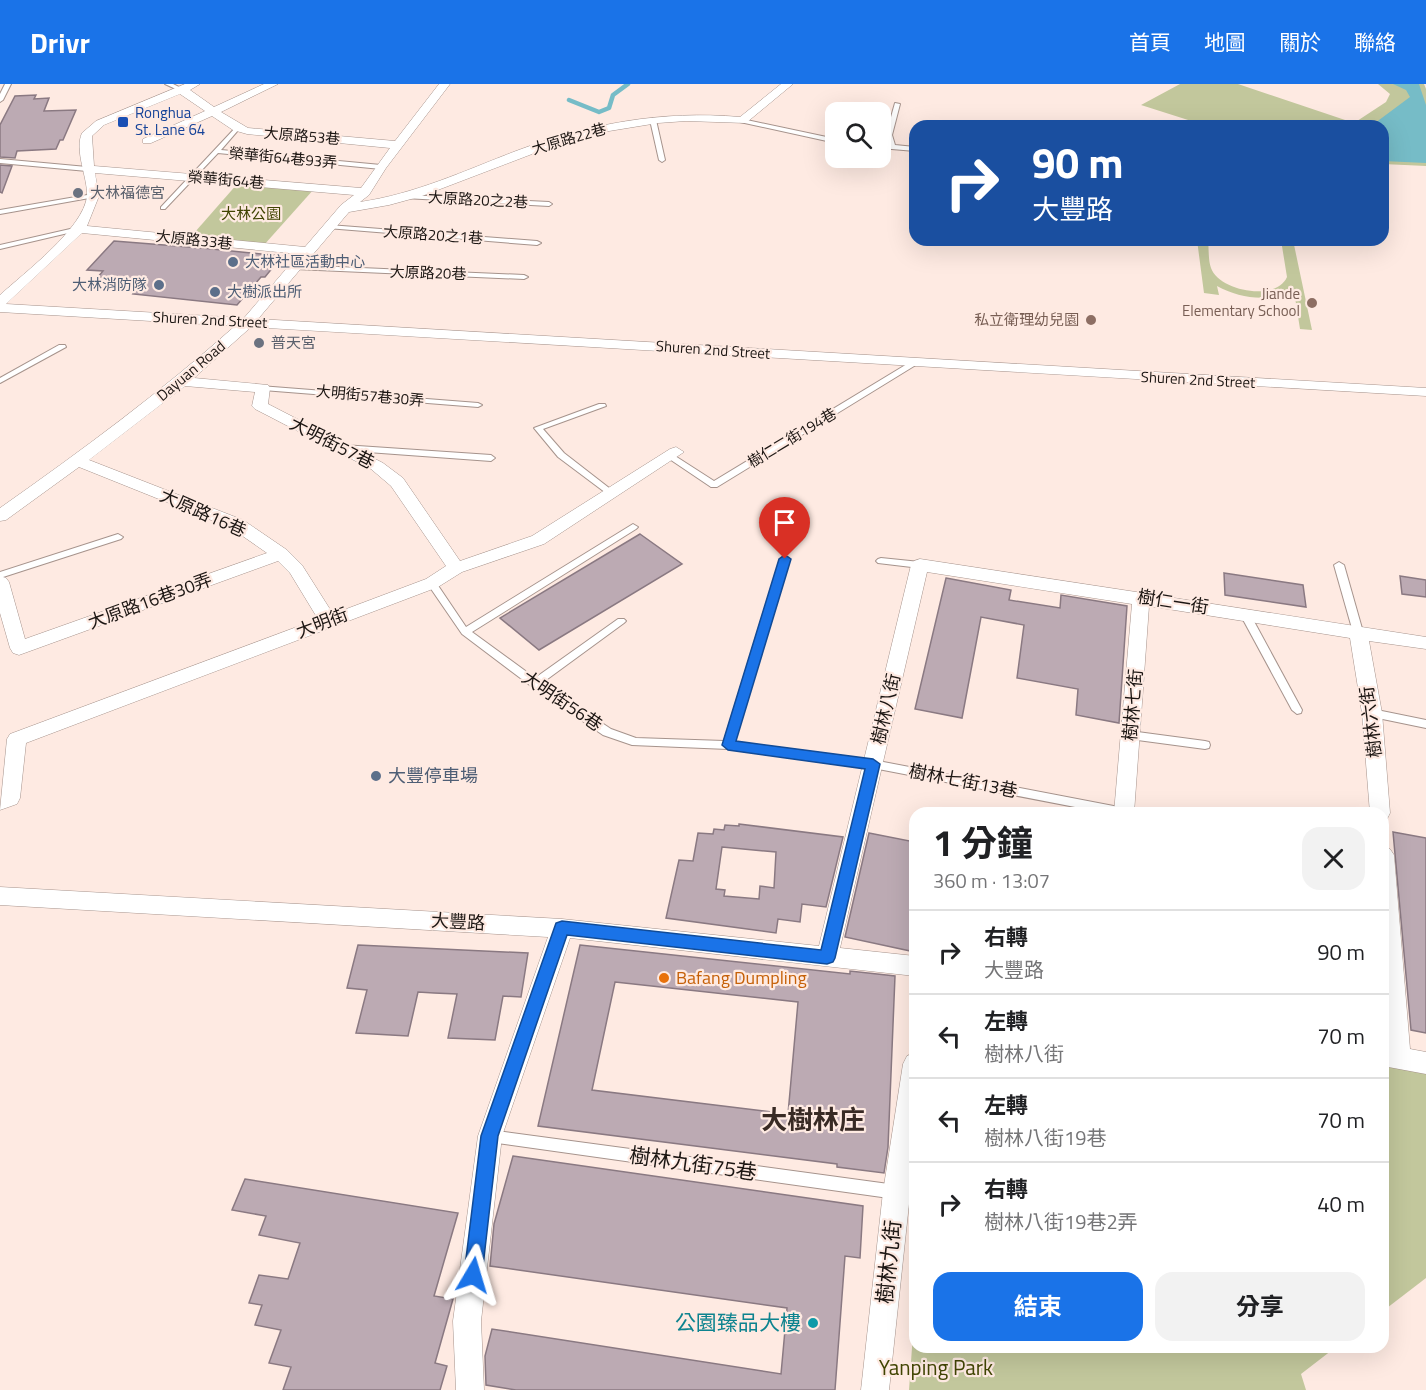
<!DOCTYPE html>
<html lang="zh-TW">
<meta charset="utf-8">
<style>
:root{--surface:#fff;--page:#f2f2f2;--text:#202124;--muted:#757577;--line:#e0e0e0;--accent:#1a73e8}
body{margin:0;font-family:"Titillium Web","Noto Sans TC",sans-serif;background:var(--page);color:var(--text);height:100vh;display:flex;flex-direction:column;font-size:22px;white-space:nowrap}
*{box-sizing:border-box;margin:0}
p{font-size:20px;color:var(--muted)}
.icon{flex:none;width:33px;height:33px;fill:none;stroke:currentColor;stroke-width:2;stroke-linecap:round;stroke-linejoin:round}
.map{position:relative;flex:1;overflow:hidden}
.side{position:absolute;left:909px;top:723px;width:480px;height:546px;display:flex;flex-direction:column;background:var(--surface);border-radius:18px;box-shadow:0 6px 24px #0002}
.side>*{flex:none}
.top-card{position:absolute;left:909px;top:36px;width:480px;height:126px;border-radius:18px;box-shadow:0 6px 24px #0002;background:#1a4fa0;color:#fff;overflow:hidden}
.fabs{position:absolute;left:825px;top:18px;display:grid;gap:12px}
.fabs a{display:grid;place-items:center;width:66px;height:66px;border-radius:12px;background:var(--surface);box-shadow:0 6px 24px #0002;font-size:30px}
.pin{position:absolute;display:grid;place-items:center;width:51px;height:51px;color:#fff;margin:-62px -26px;border-radius:50% 50% 50% 0;rotate:-45deg;box-shadow:0 0 6px #0007}
.pin .icon{rotate:45deg}
.me{position:absolute;width:66px;margin:-33px;rotate:7deg;stroke-linejoin:round;filter:drop-shadow(0 0 4px #0008)}
.turn{display:flex;align-items:center;gap:21px;height:126px;padding:0 24px;font-size:27px}
.turn .icon{width:78px;height:78px;stroke-width:2.5}
.turn b{display:block;font-size:42px;line-height:51px}
.round{display:grid;place-items:center;flex:none;width:63px;height:63px;border-radius:18px;background:var(--page)}
.head{display:flex;align-items:center;justify-content:space-between;height:102px;padding:0 24px}
h1{font-size:36px;font-weight:700;line-height:45px}
.primary-button{display:flex;gap:12px;margin-top:auto;padding:12px 24px}
.primary-button a{flex:1;height:69px;border-radius:18px;background:var(--accent);color:#fff;font-size:24px;font-weight:700;line-height:69px;text-align:center}
.primary-button a+a{background:var(--page);color:var(--text)}
ul{padding:0;list-style:none}
li{display:flex;align-items:center;gap:18px;height:84px;padding:0 24px;border-top:2px solid var(--line)}
li div{flex:1}
li b{display:block;font-size:22px}
li em{font-style:normal}
header{display:flex;align-items:center;gap:36px;box-sizing:border-box;height:84px;padding:0 30px;background:var(--accent);color:#fff}
header strong{font-size:28px}
nav{display:flex;gap:33px;margin-inline-start:auto;font-size:21px}
.map>svg:first-child{display:block}
</style>
<header>
<strong>Drivr</strong>
<nav><a>首頁</a><a>地圖</a><a>關於</a><a>聯絡</a></nav>
</header>
<div class="map">
<svg width="1426" height="1306" viewBox="0 0 1426 1306">
<rect width="100%" height="100%" fill="#feeae2"/>
<!-- green -->
<g fill="#c2c79c">
<path d="M1180,0h58l116,39 32,-21 4,-8 -12,-10h46l2,5v77l-43,-2v-38h-176l-66,-21z"/>
<path d="M238,99l76,6 -50,56 -76,-5z"/>
<path d="M1197,156h11c1,8 0,20 3,28 8,23 65,34 76,9l-6,-37h12l19,90 -12,-1 -6,-38c-26,11 -53,8 -77,-5l2,9 -15,-2z"/>
<path d="M1383,971l43,8v215l-43,33z"/>
<path d="M915,1221v42h421l-35,27 5,16h-397z"/>
</g>
<!-- water -->
<path fill="#76bcc7" d="M1393,0h26l7,21v58l-43,-2v-35h-12l39,-29 -4,-7z"/>
<g fill="none" stroke-linecap="round" stroke-linejoin="round">
<!-- stream -->
<path stroke="#76bcc7" stroke-width="4.5" d="M569,16l30,12 10,-4 4,-13 15,-11"/>
</g>
<!-- building -->
<g fill="#bcaab3" stroke="#8a7982" stroke-width="1.5" fill-rule="evenodd">
<path d="M36,11l-2,4 15,-1 -5,13 32,-1 -13,30h-3l-4,9 -39,2 -2,7 -15,-1v-32l15,-29z"/>
<path d="M0,81l12,1 -10,27 -2,-1z"/>
<path d="M114,157l88,7 80,8 -17,21h-4l-24,28 -104,-11 11,-13 -46,-4 5,-6 -16,-1z"/>
<path d="M640,450l42,30 -143,86 -39,-32z"/>
<path d="M1224,489l79,12 3,22 -81,-12z"/>
<path d="M1400,492l26,4v17l-24,-3z"/>
<path d="M946,494l65,12 -2,10 51,8 1,-13 66,11 -8,117 -43,-8 2,-26 -61,-11 7,-53 -43,-8 -19,101 -47,-9z"/>
<path d="M739,740l104,13 -17,70 -24,-3 -2,18 -22,-3 -2,14 -110,-15 13,-58 14,1 5,-28 15,1 1,-5 10,1 1,-5 14,1zM722,763l54,5 -2,36 -14,-2 -1,13 -35,-3 1,-6 -9,-1z"/>
<path d="M1393,748l33,6v195l-15,-3z"/>
<path d="M869,749l46,9v110l-70,-15z"/>
<path d="M358,861l170,8 -7,44 -18,-1 -8,44 -47,-2 9,-44 -23,-1 -16,-1 -10,44 -52,-3 11,-43 -20,-2z"/>
<path d="M580,861l270,29v-3l45,5 -7,171 -4,26 -47,-6v-3l-299,-38zM615,898l183,20 -10,112 -196,-24z"/>
<path d="M513,1072l350,50 -3,52 -15,-2 -10,134h-319l-30,-5 -1,-29 7,-27 289,45 6,-66 -297,-42 4,-42z"/>
<path d="M245,1095l213,34 -24,83 19,3 -18,64 12,3 -7,24h-157l8,-23 -22,-4 12,-33 -26,-5 7,-20 -13,-2 10,-28 29,4 12,-36 -41,-8 7,-19 -34,-6z"/>
</g>
<g fill="none" stroke-linecap="round" stroke-linejoin="round">
<defs>
<g id="service">
<path d="M5,0h6l-8,16 -3,2v-8z"/>
<path d="M165,0h8l12,6 -5,1z"/>
<path d="M895,19l5,1 -8,31 3,10 20,2v4l-35,-3v-4l8,1 -2,-10z"/>
<path d="M653,34l3,2 9,40 -3,2 -3,-2 -9,-40z"/>
<path d="M742,35l94,20v4l-96,-21v-2z"/>
<path d="M237,42l3,2 -19,22 160,15 3,2 -3,2 -163,-16 -53,56h-4v-2z"/>
<path d="M0,75l87,8 3,2 -3,2 -87,-8z"/>
<path d="M93,110l3,2 -1,1 -95,17v-4z"/>
<path d="M406,111l143,7 3,2 -3,2 -145,-8 -1,-1z"/>
<path d="M329,141l208,16 4,2 -4,2 -210,-17 -1,-1z"/>
<path d="M79,143l3,2 -1,1 -81,19v-4z"/>
<path d="M292,181l232,10 4,2 -4,2 -229,-10 -4,-2z"/>
<path d="M59,261h6l1,2 -66,36v-5z"/>
<path d="M912,277h6l1,2 -202,124h-6l-46,-31 4,-3 3,1 42,27z"/>
<path d="M260,302l218,17 4,2 -4,2 -215,-17 -4,-2z"/>
<path d="M599,320h6l1,2 -63,23 21,24 49,38v4l-3,1 -52,-39 -24,-29z"/>
<path d="M343,361l148,10 4,3 -4,3 -151,-11 -1,-2z"/>
<path d="M633,440l5,3 -2,2 -164,103 63,46 83,-59h6l2,2 -2,2 -82,60 69,46 25,9 88,3 56,-182 2,-2h6l2,2 -56,183 139,18 251,48 4,1 1,4h-23l-233,-45 -145,-19 -96,-4 -29,-10 -72,-49 -69,-52 -35,-51 5,-3 3,1 31,46z"/>
<path d="M118,450l5,3 -2,2 -121,39v-6z"/>
<path d="M881,474l39,4 5,3 -5,3 -42,-5 -2,-2 2,-2z"/>
<path d="M1339,478l5,3 19,67 -5,3 -5,-3 -19,-67z"/>
<path d="M1245,527l5,3 52,96 -1,3 -4,1 -5,-4 -52,-96z"/>
<path d="M1372,625l54,11v8l-58,-12 -1,-3z"/>
<path d="M1130,647l75,10 4,1 1,3 -1,3 -4,1 -75,-10 -5,-4z"/>
<path d="M490,1046l406,55 5,2 2,5 -2,5 -5,2 -406,-57 -5,-1 -2,-5 2,-5z"/>
</g>
<g id="minor">
<path d="M185,0h15l-10,6 24,17 50,-23h14l-57,28 27,16 147,13 44,-57h11l-64,84 -17,27 -9,7c55,-8 104,-31 156,-51 72,-27 146,-41 224,-34l41,-33h12l-47,39 -60,-2 -28,2 -55,9 -50,14 -131,50 -33,9 -40,7 -91,107 1168,69v8l-1175,-69 -57,51 74,7 2,3 -2,16 115,59 20,15 57,83 72,-25 138,-87 6,-2 8,5 -140,92 -82,28 -24,15 -412,156 -6,55 -3,6 -17,6 7,-71 3,-5 308,-115 -28,-46 -12,-12 -259,94 -6,-2 -3,-5 -10,-35v-37l6,2 3,4 16,57 242,-86 -36,-25 -152,-61 -73,53 -6,1v-13c81,-57 161,-116 235,-182l-235,-14v-17c24,-22 84,-67 87,-99 1,-18 -13,-45 -5,-63l14,-12zM180,10l25,17 -62,28v4h8l61,-27 21,14 14,4 143,14 -29,40 -267,-22 -2,-30 12,-11zM95,89l259,22 -13,10 -36,42 -218,-21 12,-30zM82,149l217,21 -55,64 -238,-14zM185,302l70,6 -3,14 3,3 116,60 20,17 55,80 -20,13 -93,35 -31,-49 -15,-15 -44,-30 -154,-60z"/>
<path d="M920,475l216,33 5,-1 7,3 278,43v12l-57,-8 13,72 8,100 -3,6 -4,1v-7h-13l-8,-100 -12,-75 -201,-32 -15,207h-20l18,-209 -205,-32 -87,376 75,8v20l-345,-38 -68,198 -21,185 3,69h-28l-3,-69 25,-185 70,-199 -548,-32v-18l562,32 257,27 92,-381 3,-4z"/>
<path d="M1383,762l7,3 4,6 16,194 16,3v22l-43,-8v-22l3,1 -3,-44z"/>
<path d="M915,969v95l-26,242h-28l22,-198 20,-128 4,-8z"/>
</g>
</defs>
<!-- service casing -->
<use href="#service" stroke="#a6938c" stroke-width="2"/>
<!-- minor casing -->
<use href="#minor" stroke="#a6938c" stroke-width="1"/>
<!-- service -->
<use href="#service" fill="#fff" fill-rule="evenodd"/>
<!-- minor -->
<use href="#minor" fill="#fff" fill-rule="evenodd"/>
</g>
<!-- route -->
<path fill="#1a73e8" stroke="#114b97" stroke-width="1.5" d="M785,471l6,4 -55,182 137,18 7,5 -45,194 -2,4 -6,2 -260,-29 -69,201 -16,139 -3,6 -6,3 -7,-3 -2,-6 17,-139 75,-213 6,-2 259,29 44,-181 -137,-19 -6,-5 57,-186z"/>
<!-- markers -->
<rect fill="#1a4fb4" stroke="#feeae2" stroke-width="2" x="117" y="32" width="12" height="12" rx="3"/>
<g fill="#6b7280" stroke="#feeae2" stroke-width="2">
<circle cx="78" cy="109" r="6"/>
<circle cx="259" cy="259" r="6"/>
</g>
<g fill="#5c6f8a" stroke="#feeae2" stroke-width="2">
<circle cx="233" cy="178" r="6"/>
<circle cx="159" cy="201" r="6"/>
<circle cx="215" cy="208" r="6"/>
<circle cx="376" cy="692" r="6"/>
</g>
<g fill="#8d6e63" stroke="#feeae2" stroke-width="2">
<circle cx="1312" cy="219" r="6"/>
<circle cx="1091" cy="236" r="6"/>
</g>
<circle fill="#e8710a" stroke="#feeae2" stroke-width="2" cx="664" cy="894" r="6"/>
<circle fill="#0f9aa8" stroke="#feeae2" stroke-width="2" cx="813" cy="1239" r="6"/>
<g text-anchor="middle" stroke-width="4.5" stroke-linejoin="round" paint-order="stroke">
<!-- far-transit labels -->
<g font-size="15" fill="#164399" stroke="#feeae2" text-anchor="start">
<text x="135" y="34">Ronghua<tspan x="135" dy="17">St. Lane 64</tspan></text>
</g>
<!-- far-street labels -->
<g font-size="15" fill="#1c1613" stroke="#feeae2">
<text transform="translate(302 52) rotate(5)" y="5">大原路53巷</text>
<text transform="translate(569 55) rotate(-16)" y="5">大原路22巷</text>
<text transform="translate(283 74) rotate(5)" y="5">榮華街64巷93弄</text>
<text transform="translate(226 96) rotate(5)" y="5">榮華街64巷</text>
<text transform="translate(478 116) rotate(3)" y="5">大原路20之2巷</text>
<text transform="translate(433 151) rotate(4)" y="5">大原路20之1巷</text>
<text transform="translate(194 156) rotate(6)" y="5">大原路33巷</text>
<text transform="translate(428 189) rotate(2)" y="5">大原路20巷</text>
<text transform="translate(210 236) rotate(3)" y="5">Shuren 2nd Street</text>
<text transform="translate(713 266) rotate(4)" y="5">Shuren 2nd Street</text>
<text transform="translate(191 287) rotate(-40)" y="5">Dayuan Road</text>
<text transform="translate(1198 296) rotate(3)" y="5">Shuren 2nd Street</text>
<text transform="translate(370 312) rotate(5)" y="5">大明街57巷30弄</text>
<text transform="translate(792 354) rotate(-31)" y="5">樹仁二街194巷</text>
</g>
<!-- far-worship labels -->
<g font-size="15" fill="#5b616d" stroke="#feeae2" text-anchor="start">
<text x="90" y="114">大林福德宮</text>
<text x="271" y="264">普天宮</text>
</g>
<!-- far-park labels -->
<g font-size="15" fill="#414503" stroke="#feeae2">
<text x="251" y="135">大林公園</text>
</g>
<!-- far-service labels -->
<g font-size="15" fill="#4e5e75" stroke="#feeae2" text-anchor="start">
<text x="245" y="183">大林社區活動中心</text>
<text x="147" y="206" text-anchor="end">大林消防隊</text>
<text x="227" y="213">大樹派出所</text>
</g>
<!-- far-education labels -->
<g font-size="15" fill="#785e54" stroke="#feeae2" text-anchor="end">
<text x="1300" y="215">Jiande<tspan x="1300" dy="17">Elementary School</tspan></text>
<text x="1079" y="241">私立衛理幼兒園</text>
</g>
<!-- street labels -->
<g font-size="18" fill="#1c1613" stroke="#feeae2">
<text transform="translate(332 359) rotate(27)" y="6">大明街57巷</text>
<text transform="translate(203 429) rotate(24)" y="6">大原路16巷</text>
<text transform="translate(150 517) rotate(-20)" y="6">大原路16巷30弄</text>
<text transform="translate(1173 518) rotate(9)" y="6">樹仁一街</text>
<text transform="translate(322 539) rotate(-21)" y="6">大明街</text>
<text transform="translate(562 617) rotate(34)" y="6">大明街56巷</text>
<text transform="translate(1133 621) rotate(-85)" y="6">樹林七街</text>
<text transform="translate(886 625) rotate(-77)" y="6">樹林八街</text>
<text transform="translate(1371 638) rotate(-97)" y="6">樹林六街</text>
<text transform="translate(963 697) rotate(11)" y="6">樹林七街13巷</text>
<text transform="translate(458 838) rotate(3)" y="6">大豐路</text>
</g>
<!-- service labels -->
<g font-size="18" fill="#4e5e75" stroke="#feeae2" text-anchor="start">
<text x="388" y="698">大豐停車場</text>
</g>
<!-- food labels -->
<g font-size="18" fill="#c56008" stroke="#feeae2" text-anchor="start">
<text x="676" y="900">Bafang Dumpling</text>
</g>
<!-- near-street labels -->
<g font-size="21" fill="#1c1613" stroke="#feeae2">
<text transform="translate(693 1080) rotate(8)" y="7">樹林九街75巷</text>
<text transform="translate(889 1178) rotate(-84)" y="7">樹林九街</text>
</g>
<!-- near-culture labels -->
<g font-size="21" fill="#0d838f" stroke="#feeae2" text-anchor="end">
<text x="801" y="1246">公園臻品大樓</text>
</g>
<!-- near-park labels -->
<g font-size="21" fill="#414503" stroke="#feeae2">
<text x="936" y="1291">Yanping Park</text>
</g>
<!-- near-quarter labels -->
<g font-size="26" font-weight="bold" fill="#382a24" stroke="#feeae2">
<text x="813" y="1045">大樹林庄</text>
</g>
</g>
</svg>
<div class="fabs">
<a><svg class="icon" aria-label="search" viewBox="0 0 24 24"><circle cx="10" cy="10" r="6"/><path d="M15 15l6 6"/></svg></a>
</div>
<div class="pin" style="left:785px;top:475px;background:#d93025"><svg class="icon" aria-label="arrive" viewBox="0 0 24 24"><path d="M6 21V4h12l-3 4 3 4H6"/></svg></div>
<svg class="me" style="left:473px;top:1191px" viewBox="-20 -20 40 40"><path d="M0-17L14 15 0 8-14 15z" fill="#1a73e8" stroke="#fff" stroke-width="4"/></svg>
<div class="top-card">
<div class="turn"><svg class="icon" aria-label="right" viewBox="0 0 24 24"><path d="M7 20v-9h11M14 6l5 5-5 5"/></svg><div><b>90 m</b>大豐路</div></div>
</div>
<section class="side">
<div class="head"><div><h1>1 分鐘</h1><p>360 m · 13:07</p></div><a class="round"><svg class="icon" aria-label="close" viewBox="0 0 24 24"><path d="M6 6l12 12M18 6L6 18"/></svg></a></div>
<ul>
<li><svg class="icon" aria-label="right" viewBox="0 0 24 24"><path d="M7 20v-9h11M14 6l5 5-5 5"/></svg><div><b>右轉</b><p>大豐路</p></div><em>90 m</em></li>
<li><svg class="icon" aria-label="left" viewBox="0 0 24 24"><path d="M17 20v-9H6M10 6l-5 5 5 5"/></svg><div><b>左轉</b><p>樹林八街</p></div><em>70 m</em></li>
<li><svg class="icon" aria-label="left" viewBox="0 0 24 24"><path d="M17 20v-9H6M10 6l-5 5 5 5"/></svg><div><b>左轉</b><p>樹林八街19巷</p></div><em>70 m</em></li>
<li><svg class="icon" aria-label="right" viewBox="0 0 24 24"><path d="M7 20v-9h11M14 6l5 5-5 5"/></svg><div><b>右轉</b><p>樹林八街19巷2弄</p></div><em>40 m</em></li>
</ul>
<div class="primary-button"><a>結束</a><a>分享</a></div>
</section>
</div>
